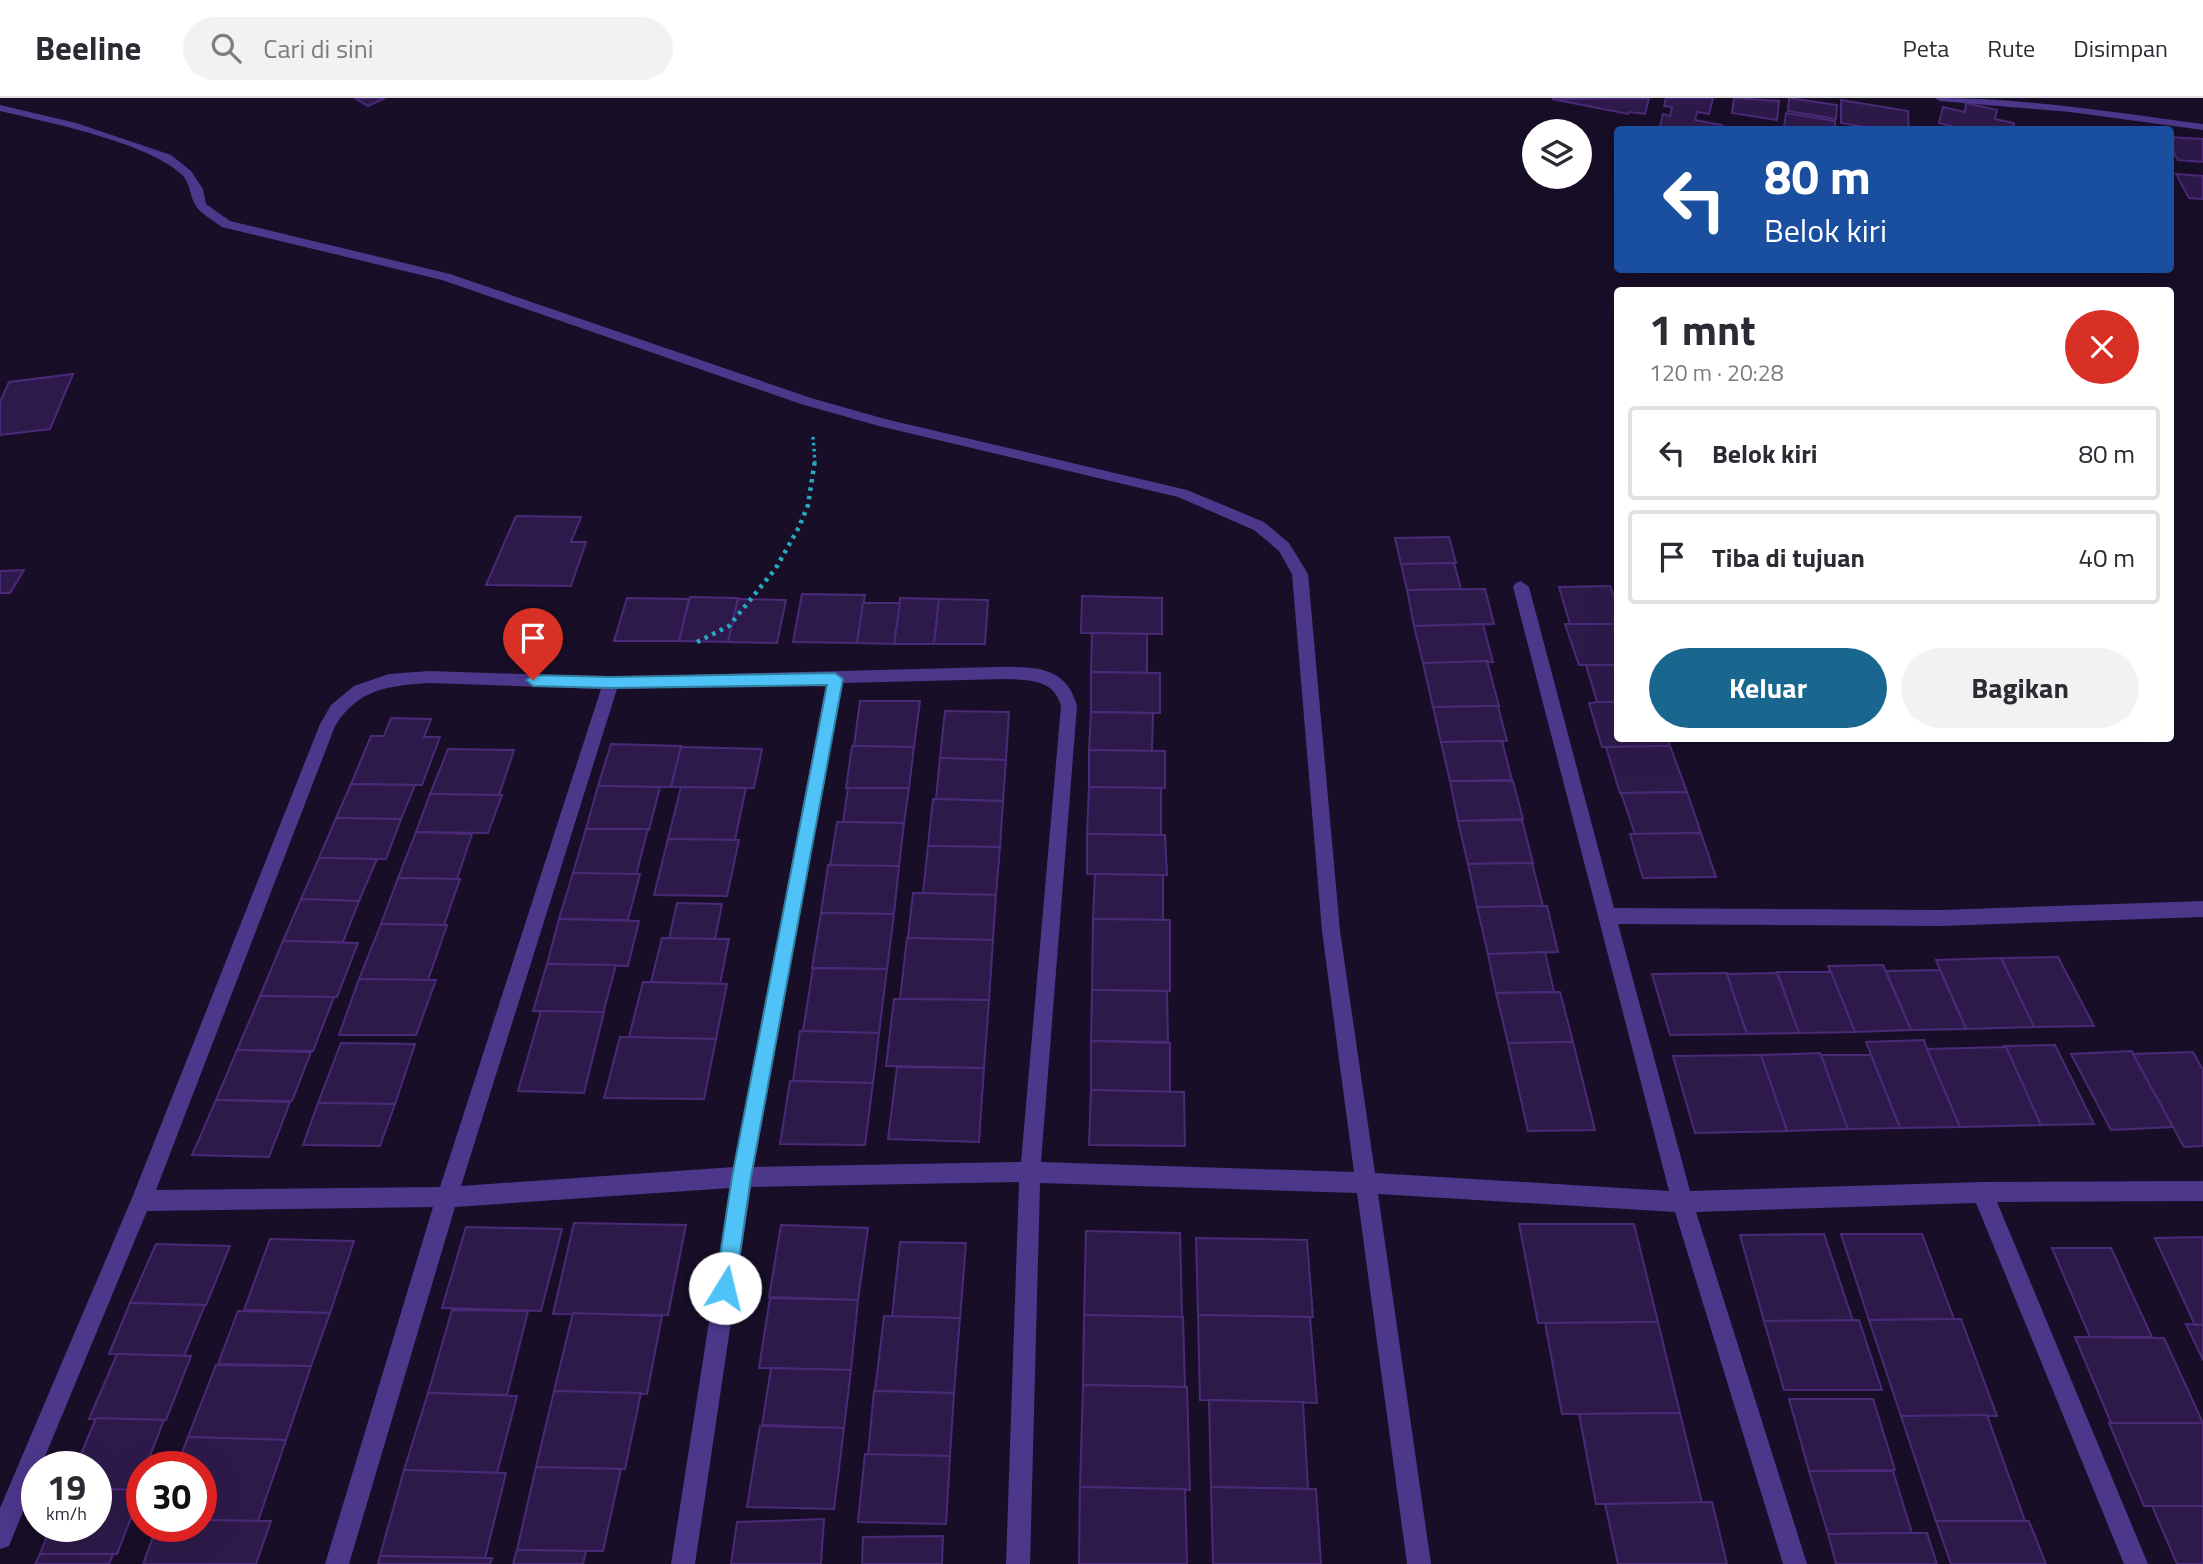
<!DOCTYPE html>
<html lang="id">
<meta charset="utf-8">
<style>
:root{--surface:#fff;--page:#f2f2f3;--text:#2b2b33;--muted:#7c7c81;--line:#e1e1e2;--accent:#19678f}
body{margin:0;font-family:"Titillium Web",sans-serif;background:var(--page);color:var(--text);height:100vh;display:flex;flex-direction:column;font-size:26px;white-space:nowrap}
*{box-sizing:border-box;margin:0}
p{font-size:23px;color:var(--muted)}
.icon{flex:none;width:38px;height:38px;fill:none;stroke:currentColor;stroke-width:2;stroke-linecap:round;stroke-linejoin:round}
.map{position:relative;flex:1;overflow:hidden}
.side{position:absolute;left:1614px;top:189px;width:560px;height:455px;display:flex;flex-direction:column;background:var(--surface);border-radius:7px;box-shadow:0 7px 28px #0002}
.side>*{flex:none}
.hud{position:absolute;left:1614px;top:28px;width:560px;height:147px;border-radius:7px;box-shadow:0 7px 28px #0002;background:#1a4fa0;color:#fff;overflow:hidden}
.buttons{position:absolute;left:1522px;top:21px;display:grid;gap:14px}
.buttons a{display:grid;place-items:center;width:70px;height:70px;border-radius:50%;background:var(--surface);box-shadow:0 7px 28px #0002;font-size:35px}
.speed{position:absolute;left:21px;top:1353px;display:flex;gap:14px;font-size:35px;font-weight:700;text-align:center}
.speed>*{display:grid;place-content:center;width:91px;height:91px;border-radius:50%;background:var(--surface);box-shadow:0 7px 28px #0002;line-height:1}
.speed small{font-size:18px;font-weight:400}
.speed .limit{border:10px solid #d22;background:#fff;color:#111}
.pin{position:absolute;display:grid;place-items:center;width:60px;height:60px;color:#fff;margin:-72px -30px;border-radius:50% 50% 50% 0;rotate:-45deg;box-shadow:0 0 7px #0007}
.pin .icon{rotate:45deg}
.me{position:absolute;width:77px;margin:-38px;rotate:9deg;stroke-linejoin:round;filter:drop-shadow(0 0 5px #0008)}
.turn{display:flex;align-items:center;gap:24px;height:147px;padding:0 35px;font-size:32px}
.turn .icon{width:91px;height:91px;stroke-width:2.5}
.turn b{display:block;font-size:49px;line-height:60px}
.round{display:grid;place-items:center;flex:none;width:74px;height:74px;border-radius:37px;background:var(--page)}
.summary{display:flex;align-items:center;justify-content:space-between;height:119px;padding:0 35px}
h1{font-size:42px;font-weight:700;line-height:52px}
.cta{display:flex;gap:14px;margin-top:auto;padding:14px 35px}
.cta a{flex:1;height:80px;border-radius:42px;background:var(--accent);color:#fff;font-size:28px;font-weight:700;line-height:80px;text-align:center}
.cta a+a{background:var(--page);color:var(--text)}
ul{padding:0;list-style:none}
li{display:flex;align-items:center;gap:21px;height:94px;margin:0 14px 10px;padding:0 21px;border:4px solid var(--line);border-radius:7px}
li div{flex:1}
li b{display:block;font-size:26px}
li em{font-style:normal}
header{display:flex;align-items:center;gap:42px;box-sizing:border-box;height:98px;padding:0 35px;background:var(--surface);border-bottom:2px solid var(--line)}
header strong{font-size:33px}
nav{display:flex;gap:38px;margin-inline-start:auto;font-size:24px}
.search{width:490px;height:63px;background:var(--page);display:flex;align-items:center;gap:18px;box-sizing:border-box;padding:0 24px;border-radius:38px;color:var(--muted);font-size:26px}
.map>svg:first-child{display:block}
</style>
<header>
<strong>Beeline</strong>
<div class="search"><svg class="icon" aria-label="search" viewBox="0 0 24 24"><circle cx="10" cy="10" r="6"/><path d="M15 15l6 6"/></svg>Cari di sini</div>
<nav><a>Peta</a><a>Rute</a><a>Disimpan</a></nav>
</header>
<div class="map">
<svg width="2203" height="1466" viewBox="0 0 2203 1466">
<rect width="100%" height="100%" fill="#180e28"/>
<!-- building -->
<g fill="#2e1a4a" stroke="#4a2a77" stroke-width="2">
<path d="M355,0h30l-17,8z"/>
<path d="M1649,0l-4,16 -15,-2 -2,2 -76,-15z"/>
<path d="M1666,0h47l-4,16 -12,-2 -2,8 27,5 -1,5h-62l4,-16 7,2 2,-9 -8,-1z"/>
<path d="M1734,0l45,3 -2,19 -45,-7z"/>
<path d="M1789,0l48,7 -1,14 -48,-8z"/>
<path d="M1841,2l67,11 1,19h-27l-41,-7z"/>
<path d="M1966,5l31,7 -2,9 19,4 -1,7h-45l-29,-7 4,-16 22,5z"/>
<path d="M1786,15l49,8v9l-51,-2z"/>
<path d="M2170,39l33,2v23l-25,-2 -8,-14z"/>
<path d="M2176,76l27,2v23l-14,-1z"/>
<path d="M73,276l-23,55 -50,6v-33l9,-20z"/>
<path d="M516,418l65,1 -10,25h15l-15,44 -85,-1z"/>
<path d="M1449,439l7,26 -55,1 -6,-26z"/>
<path d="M1454,465l7,26 -54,1 -6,-26z"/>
<path d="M24,472l-14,23h-10v-22z"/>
<path d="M1610,488l7,19v19h-47l-11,-37z"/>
<path d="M1485,491l9,35 -80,2 -7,-36z"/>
<path d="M802,496l63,1 -8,48 -64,-1z"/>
<path d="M1082,498l80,2v36l-81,-1z"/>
<path d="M690,499l48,1 -10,44 -49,-1z"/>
<path d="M627,500l62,1 -10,42h-65z"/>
<path d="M900,500l39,1 -5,45h-40z"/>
<path d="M738,501l48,1 -9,43 -49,-1z"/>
<path d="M939,501l49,1 -3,44h-51z"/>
<path d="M863,505h37l-6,41 -37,-1z"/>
<path d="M1483,526l10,38 -70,1 -9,-37z"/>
<path d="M1565,526h52v41h-38z"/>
<path d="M1092,535l55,1v39l-56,-1z"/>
<path d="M1487,563l12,45 -66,1 -10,-44z"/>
<path d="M1586,567h31v37h-20z"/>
<path d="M1091,574l69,1v40l-69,-1z"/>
<path d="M860,603h60l-6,46 -60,-1z"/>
<path d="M1597,604h20v36h51l2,8 -68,1 -13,-44z"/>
<path d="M1498,608l9,35 -66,1 -8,-35z"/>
<path d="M945,613l64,1 -3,48 -66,-2z"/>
<path d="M1091,614l62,1 -1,38 -63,-1z"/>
<path d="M391,620l40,1 -7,18h16l-18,48 -71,-1 20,-48h13z"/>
<path d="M1502,643l10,39 -62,1 -9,-39z"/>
<path d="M611,646l70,2 -10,41 -73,-1z"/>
<path d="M852,648l62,1 -5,41h-63z"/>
<path d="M1670,648l17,46 -67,1 -14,-46z"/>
<path d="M681,649l81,2 -8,39 -83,-1z"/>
<path d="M448,651l66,1 -15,45 -69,-1z"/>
<path d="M1089,652l76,1v37l-76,-1z"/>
<path d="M940,660l66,2 -3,41 -67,-2z"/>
<path d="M1450,683h63l10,38 -65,2z"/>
<path d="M351,686l64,1 -14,34 -65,-1z"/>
<path d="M598,688l62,1 -11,43 -63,-1z"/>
<path d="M681,689l65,1 -11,52 -67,-1z"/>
<path d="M1089,689l72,1v47l-74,-1z"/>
<path d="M848,690h61l-5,35 -61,-1z"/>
<path d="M1687,694l14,41 -66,1 -14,-41z"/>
<path d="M430,696l69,1h3l-14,38 -72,-1z"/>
<path d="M933,701l70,2 -3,46 -72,-1z"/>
<path d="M336,720l65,1 -15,40 -67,-1z"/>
<path d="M1522,722l11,43 -65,1 -10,-43z"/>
<path d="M837,724l67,1 -5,43h-69z"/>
<path d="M586,731h62l-12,46 -63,-2z"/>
<path d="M416,734l56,2 -15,45 -59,-1z"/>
<path d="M1701,735l15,44 -73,1 -13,-44z"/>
<path d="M1087,736l78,1 2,40 -80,-1z"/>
<path d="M668,741l71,1 -12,56 -73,-1z"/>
<path d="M928,748l72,1 -4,48 -73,-2z"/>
<path d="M319,760l58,1 -18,42 -58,-2z"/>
<path d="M1532,765l11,43 -66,1 -9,-43z"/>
<path d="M828,767l71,1 -5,48 -73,-1z"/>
<path d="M573,775l67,1 -12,46 -69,-1z"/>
<path d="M1095,776l68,1v45l-70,-1z"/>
<path d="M398,780l62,1 -16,46 -63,-1z"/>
<path d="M913,795l83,2 -3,45 -85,-2z"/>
<path d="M301,801l58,2 -16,41 -60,-1z"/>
<path d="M677,805l45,1 -7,35h-46z"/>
<path d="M1547,808l11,46 -70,2 -11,-47z"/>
<path d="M821,815l73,1 -7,55 -75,-1z"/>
<path d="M559,821l80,2 -11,45 -81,-2z"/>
<path d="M1093,821l77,1v71l-78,-1z"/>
<path d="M381,826l66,1 -19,55 -69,-1z"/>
<path d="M662,840l67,1 -9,45 -69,-2z"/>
<path d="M907,840l86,2 -4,60 -89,-1z"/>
<path d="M283,843l75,2 -21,54 -77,-1z"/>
<path d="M1545,854l9,40 -58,1 -8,-39z"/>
<path d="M2058,859l36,69 -60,1 -33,-69z"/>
<path d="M2001,860l33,69 -68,2 -30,-69z"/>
<path d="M547,866l69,1 -13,48 -70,-2z"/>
<path d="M1883,867l28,65 -56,2 -27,-66z"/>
<path d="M813,870l74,1 -8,64 -76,-2z"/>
<path d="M1940,872l26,59 -55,1 -25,-59z"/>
<path d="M1777,874h54l24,60 -56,1z"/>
<path d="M1727,875l20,61 -77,1 -18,-61z"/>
<path d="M1777,875l22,60 -52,1 -20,-60z"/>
<path d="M359,881l77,1 -20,55h-77z"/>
<path d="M643,884l84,2 -11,55 -87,-2z"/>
<path d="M1092,892l75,1 1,51 -77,-1z"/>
<path d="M1560,894l13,50 -65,1 -12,-50z"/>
<path d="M260,898l74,1 -21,54 -76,-1z"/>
<path d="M894,901l95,1 -5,68 -98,-2z"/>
<path d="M541,913l63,1 -20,81 -66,-2z"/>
<path d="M800,933l79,2 -6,50 -80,-2z"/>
<path d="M620,939l96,2 -12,60 -100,-1z"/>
<path d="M1924,942l3,9 33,78 -60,1 -34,-86z"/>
<path d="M1091,943l79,2v49l-79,-2z"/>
<path d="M1573,944l22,88 -67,1 -20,-88z"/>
<path d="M341,945l74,1 -20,60 -77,-1z"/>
<path d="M2055,947l39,79 -53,1 -37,-79z"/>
<path d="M2006,949l35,78 -81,2 -33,-78z"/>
<path d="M237,952l74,2 -19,49 -76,-1z"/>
<path d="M2132,953l1,3 40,73 -62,3 -40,-76z"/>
<path d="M2193,954l10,18v76l-19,1 -51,-93z"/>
<path d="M1820,955l28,76 -61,2 -26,-76z"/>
<path d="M1761,957l26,76 -92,2 -22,-77z"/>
<path d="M1821,957h50l29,73 -52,1z"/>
<path d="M897,969l87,1 -5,74 -91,-3z"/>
<path d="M790,983l83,2 -8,62 -85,-1z"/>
<path d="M1091,992l93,2 1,54 -96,-1z"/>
<path d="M216,1002l74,2 -21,55 -77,-2z"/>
<path d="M318,1005l77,1 -15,42 -77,-1z"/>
<path d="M574,1125l112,2 -18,90 -115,-1z"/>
<path d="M1519,1126h115l24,98 -120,1z"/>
<path d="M781,1127l87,3 -10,72 -89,-3z"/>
<path d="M466,1129l96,2 -21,82 -99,-3z"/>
<path d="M1086,1133l94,2 2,84 -98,-2z"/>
<path d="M1824,1136l29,87h-89l-24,-86z"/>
<path d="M1841,1136h81l32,85 -85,1z"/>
<path d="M2203,1139v88h-8l-40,-87z"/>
<path d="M1196,1140l111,2 6,77 -115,-2z"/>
<path d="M270,1141l84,2 -24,72 -86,-3z"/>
<path d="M900,1144l66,1 -6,75 -68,-1z"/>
<path d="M156,1146l74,2 -24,59 -76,-2z"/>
<path d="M2052,1150h59l41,89h-62z"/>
<path d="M770,1200l88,2 -7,70 -92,-2z"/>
<path d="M130,1205l75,2 -21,51 -75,-2z"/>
<path d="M452,1212l76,1 -21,84 -79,-2z"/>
<path d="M238,1213l92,2 -19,53 -93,-2z"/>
<path d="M573,1215l89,3 -15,78 -93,-3z"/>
<path d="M1084,1217l99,2 2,70 -102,-2z"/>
<path d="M1198,1217l112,2 7,86 -117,-3z"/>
<path d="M884,1218l76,2 -6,75 -79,-2z"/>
<path d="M1961,1221l36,97h-96l-32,-96z"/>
<path d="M1859,1222l23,70h-98l-20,-69z"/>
<path d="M1658,1224l22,91 -118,1 -17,-91z"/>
<path d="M2186,1226l17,1v35z"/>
<path d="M2075,1239l89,1 39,85h-92z"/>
<path d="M117,1256l74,2 -25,64 -77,-1z"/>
<path d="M216,1267l95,1 -25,74 -98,-3z"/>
<path d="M771,1270l80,2 -7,58 -82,-3z"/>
<path d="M1083,1287l104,2 3,103 -110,-3z"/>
<path d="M554,1293l87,2 -16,76 -89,-2z"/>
<path d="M874,1293l80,2 -4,63 -82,-1z"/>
<path d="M428,1295l89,3 -20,77 -93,-3z"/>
<path d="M1789,1301h84l22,71 -86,1z"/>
<path d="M1209,1302l94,2 5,87 -97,-2z"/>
<path d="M1680,1315l22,90 -106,1 -17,-90z"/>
<path d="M1987,1317l38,106h-89l-35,-105z"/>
<path d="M96,1320l68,2 -18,46h-4v11l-6,13 -40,-1v-23h-20z"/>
<path d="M2109,1325h94v83h-59z"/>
<path d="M760,1328l84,2 -10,81 -87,-2z"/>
<path d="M188,1339l98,3 -28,81 -57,-1v-54h-24z"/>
<path d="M865,1356l85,2 -4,68 -88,-2z"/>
<path d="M536,1369l85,2 -18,82 -86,-1z"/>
<path d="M404,1372l102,3 -21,85 -105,-2z"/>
<path d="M1809,1373h84l19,62 -84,1z"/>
<path d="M1080,1389l105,2 2,75h-108z"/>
<path d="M1211,1389l105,2 5,75h-108z"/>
<path d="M96,1391l46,1 -25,64h-77l11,-28h45z"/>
<path d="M1712,1404l15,62h-109l-13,-60z"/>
<path d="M2152,1408h51v58h-26z"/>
<path d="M824,1421l-3,45h-90l6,-42z"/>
<path d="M201,1422l70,1 -15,43h-113l14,-38h44z"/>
<path d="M1936,1423h93l17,43h-95z"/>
<path d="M1912,1435h15l10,31h-101l-8,-30z"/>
<path d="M943,1438l-1,28h-80l1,-27z"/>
<path d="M517,1452l69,1 -3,13h-70z"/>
<path d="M40,1456h73l-4,10h-74z"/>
<path d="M380,1458l105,2h7l-2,6h-112z"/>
</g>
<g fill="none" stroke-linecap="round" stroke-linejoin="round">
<!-- path-far1 -->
<path stroke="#29a9c0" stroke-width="3.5" stroke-dasharray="2.5 3.5" stroke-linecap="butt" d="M813,339l2,25"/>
<!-- path -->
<path stroke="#29a9c0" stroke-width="4.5" stroke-dasharray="3.5 5" stroke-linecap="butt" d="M697,544l32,-16 47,-58 23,-41 9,-22 7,-45"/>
<!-- street -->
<g fill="#4c378a" fill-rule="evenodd">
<path d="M1935,0c90,0 179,14 268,26v6l-133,-18 -130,-11z"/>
<path d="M0,7l76,18 95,32 20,16 12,18 3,15 24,17 220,53 361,124 74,21 302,71 77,32 25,21 19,31 32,357 35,242 294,18 -156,-604 3,-4 5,-2 8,6 85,321 327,2 262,-9v16l-262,9 -323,-2 72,267 292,-9 221,-1v20l-206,1 151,362h-24l-148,-361 -280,9 111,352h-24l-108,-352 -297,-18 53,370h-24l-50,-371 -317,-10 -10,381h-24l13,-382 -268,5 -56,377h-24l59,-376 -275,19 -106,357h-24l108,-357 -286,4 -106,255h-4v11l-28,69 -9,3v-41l132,-310 188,-474 11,-19 23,-19 35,-12 40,-3 182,6 384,-10c36,0 71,-3 82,39l-36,456 313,10 -32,-241 -30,-357 -13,-23 -25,-21 -76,-33 -299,-71 -78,-22 -359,-124 -220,-53c-8,-6 -21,-13 -26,-21 -7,-11 -5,-24 -16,-33 -35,-31 -133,-51 -180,-62zM1006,581c24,1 48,0 55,27l-40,456 -267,5 88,-484zM429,585l172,6 -161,498 -284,3 179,-464c24,-38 53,-40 94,-43zM826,586l-92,483 -273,19 156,-497z"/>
</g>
</g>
<!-- route -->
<path fill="#4fc3f7" stroke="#337fa1" stroke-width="2" d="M835,575l8,6 -92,498 -16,111 -3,7 -7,3 -7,-3 -3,-7 17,-111 95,-492 -216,3 -78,-2 -7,-6 7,-5 78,2z"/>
</svg>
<div class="buttons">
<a><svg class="icon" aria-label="layers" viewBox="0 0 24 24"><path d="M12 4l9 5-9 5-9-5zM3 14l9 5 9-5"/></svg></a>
</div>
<div class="speed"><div>19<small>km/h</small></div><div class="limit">30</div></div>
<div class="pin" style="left:533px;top:582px;background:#d93025"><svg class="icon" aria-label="arrive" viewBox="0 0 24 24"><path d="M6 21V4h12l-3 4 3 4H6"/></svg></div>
<svg class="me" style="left:725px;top:1190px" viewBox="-20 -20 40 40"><circle r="19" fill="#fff"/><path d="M0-13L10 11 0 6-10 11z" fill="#4fc3f7"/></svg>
<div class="hud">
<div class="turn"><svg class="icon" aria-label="left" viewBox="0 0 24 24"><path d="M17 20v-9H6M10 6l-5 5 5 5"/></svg><div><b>80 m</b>Belok kiri</div></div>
</div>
<section class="side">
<div class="summary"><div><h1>1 mnt</h1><p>120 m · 20:28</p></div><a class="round" style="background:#d93025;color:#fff"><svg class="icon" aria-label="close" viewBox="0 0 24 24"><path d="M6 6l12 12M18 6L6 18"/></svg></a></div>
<ul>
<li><svg class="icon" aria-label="left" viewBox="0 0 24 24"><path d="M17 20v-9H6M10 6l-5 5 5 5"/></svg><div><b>Belok kiri</b></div><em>80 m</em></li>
<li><svg class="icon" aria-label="arrive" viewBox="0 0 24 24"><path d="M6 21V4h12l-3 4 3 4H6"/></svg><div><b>Tiba di tujuan</b></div><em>40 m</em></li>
</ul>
<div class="cta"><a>Keluar</a><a>Bagikan</a></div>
</section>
</div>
